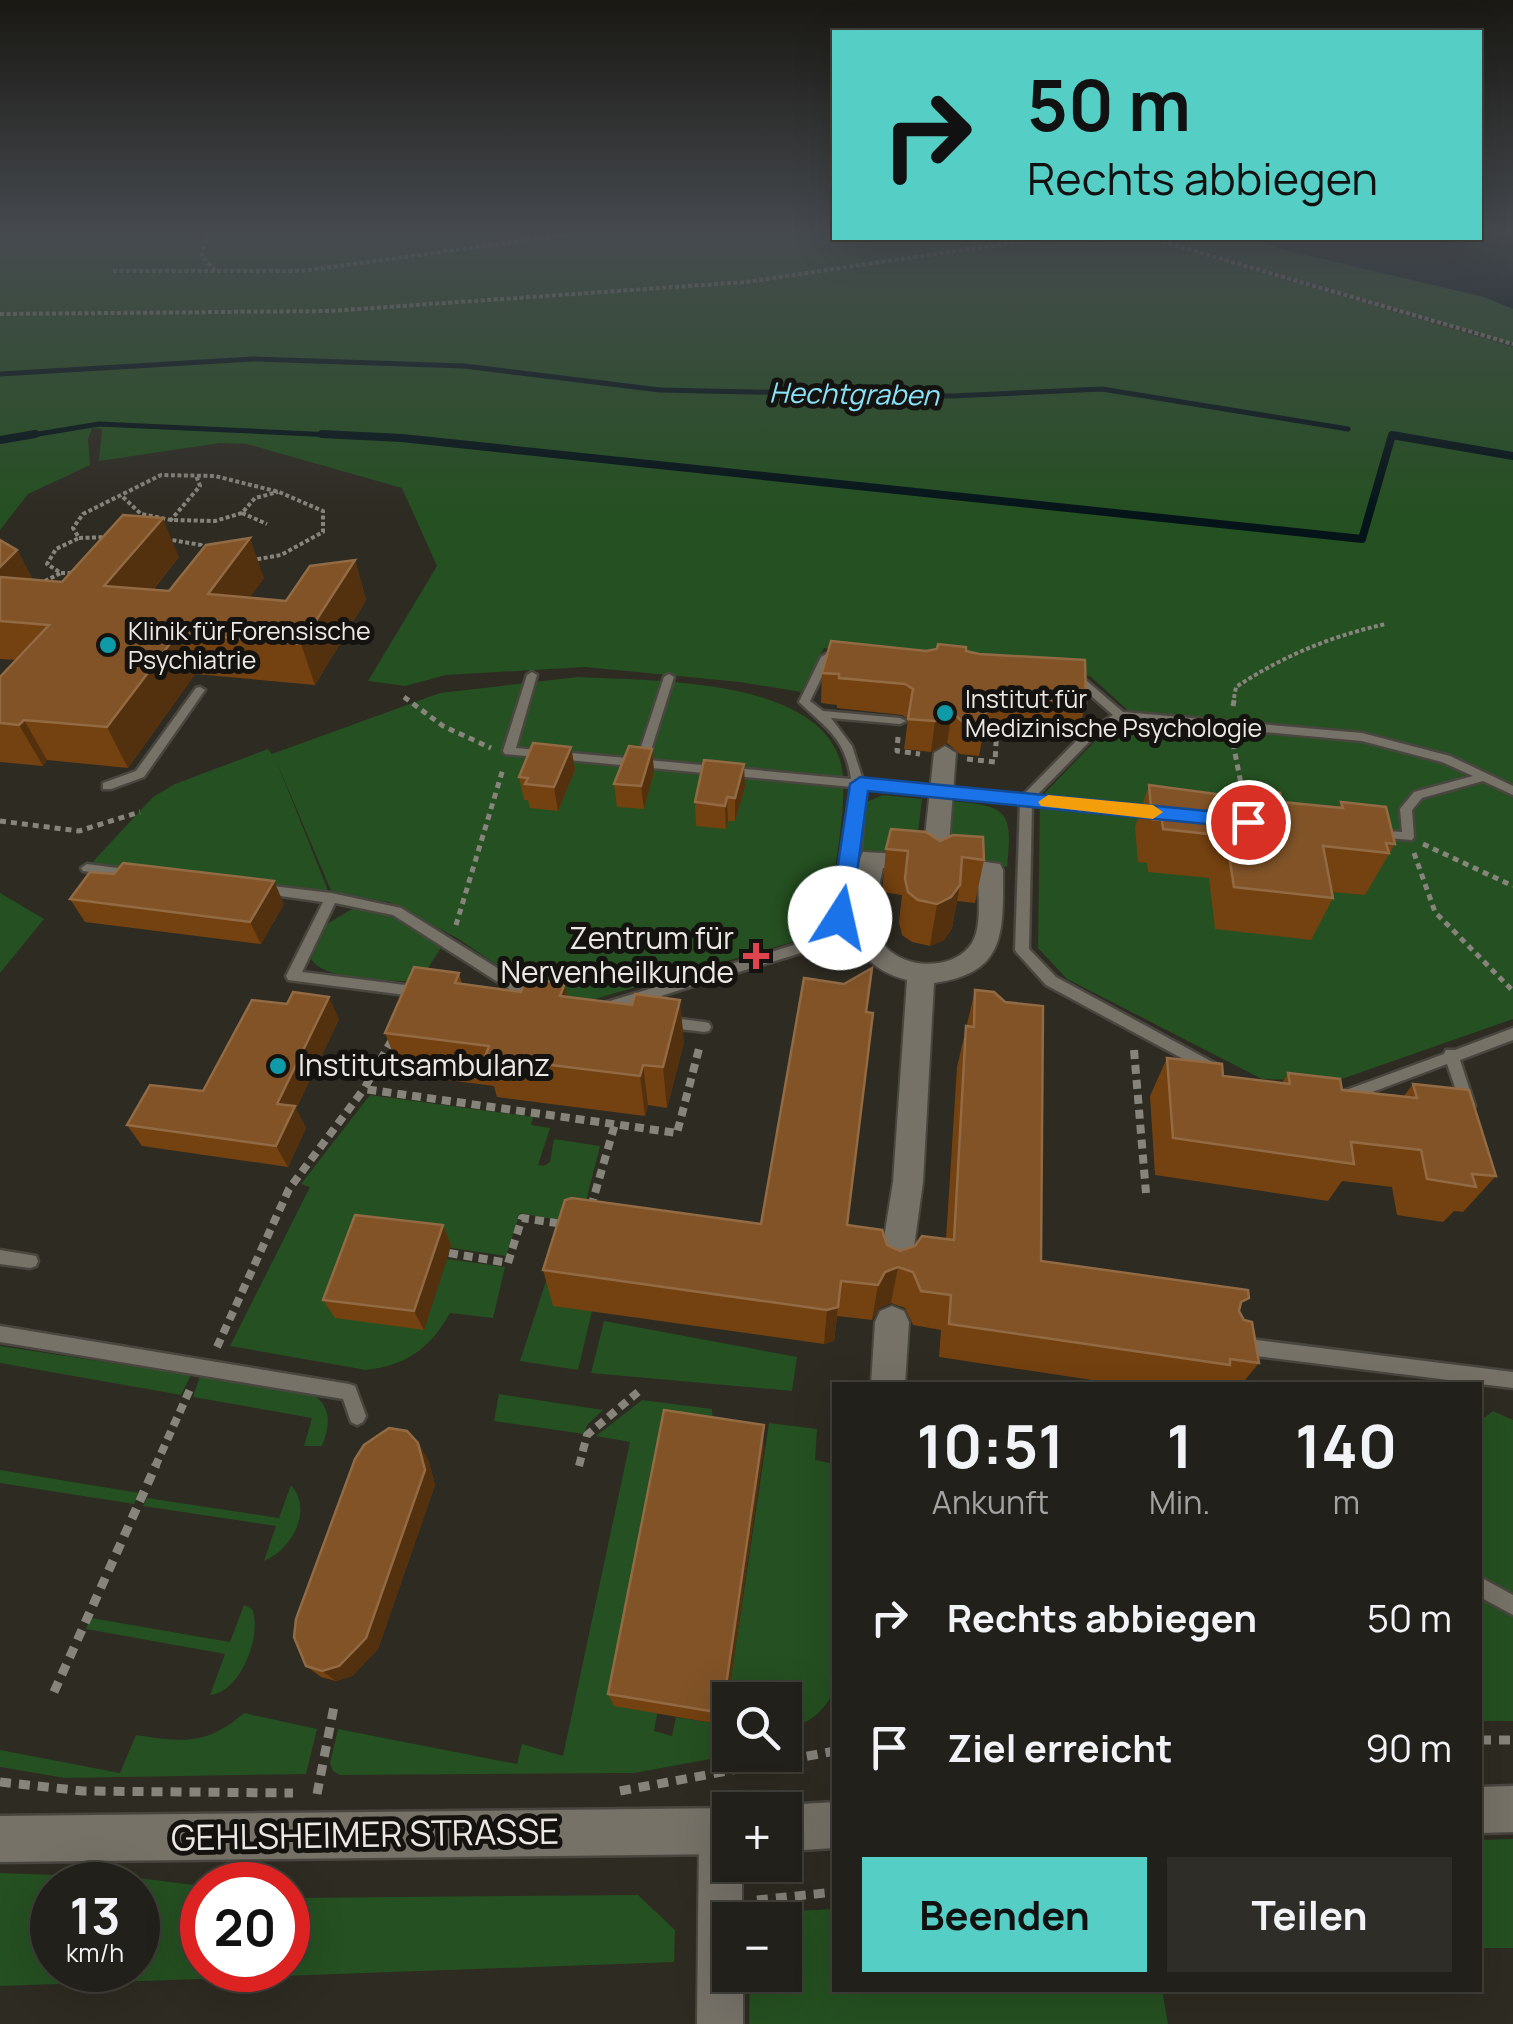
<!DOCTYPE html>
<html lang="de">
<meta charset="utf-8">
<style>
:root{--surface:#22201a;--page:#2e2d27;--text:#f1f3f6;--muted:#a2a3a2;--line:#3f3e39;--accent:#55cec5}
body{margin:0;font-family:Manrope,sans-serif;background:var(--page);color:var(--text);height:100vh;display:flex;flex-direction:column;font-size:38px;white-space:nowrap}
*{box-sizing:border-box;margin:0}
p{font-size:32px;color:var(--muted)}
.icon{flex:none;width:55px;height:55px;fill:none;stroke:currentColor;stroke-width:2;stroke-linecap:round;stroke-linejoin:round}
.map{position:relative;flex:1;overflow:hidden}
.panel{position:absolute;left:832px;top:1382px;width:650px;height:610px;display:flex;flex-direction:column;background:var(--surface);border-radius:0px;box-shadow:0 10px 40px #0002,0 0 0 2px var(--line)}
.panel>*{flex:none}
.hud{position:absolute;left:832px;top:30px;width:650px;height:210px;border-radius:0px;box-shadow:0 10px 40px #0002,0 0 0 2px var(--line);background:#55cec5;color:#111;overflow:hidden}
.buttons{position:absolute;left:712px;top:1682px;display:grid;gap:20px}
.buttons a{display:grid;place-items:center;width:90px;height:90px;border-radius:0px;background:var(--surface);box-shadow:0 10px 40px #0002,0 0 0 2px var(--line);font-size:50px}
.speed{position:absolute;left:30px;top:1862px;display:flex;gap:20px;font-size:50px;font-weight:700;text-align:center}
.speed>*{display:grid;place-content:center;width:130px;height:130px;border-radius:50%;background:var(--surface);box-shadow:0 10px 40px #0002,0 0 0 2px var(--line);line-height:1}
.speed small{font-size:25px;font-weight:400}
.speed .limit{border:15px solid #d22;background:#fff;color:#111}
.pin{position:absolute;display:grid;place-items:center;width:85px;height:85px;color:#fff;margin:-42px;border:5px solid #fff;border-radius:50%;box-shadow:0 2px 10px #0007}
.me{position:absolute;width:110px;margin:-55px;rotate:10deg;stroke-linejoin:round;filter:drop-shadow(0 0 8px #0008)}
.turn{display:flex;align-items:center;gap:35px;height:210px;padding:0 30px;font-size:45px}
.turn .icon{width:130px;height:130px;stroke-width:2.5}
.turn b{display:block;font-size:70px;line-height:85px}
.eta{display:flex;justify-content:space-evenly;align-items:center;height:170px;text-align:center}
.eta b{font-size:60px;font-weight:700;line-height:70px}
.action{display:flex;gap:20px;margin-top:auto;padding:20px 30px}
.action a{flex:1;height:115px;border-radius:0px;background:var(--accent);color:#111;font-size:40px;font-weight:700;line-height:115px;text-align:center}
.action a+a{background:var(--page);color:var(--text)}
ul{padding:0;list-style:none}
li{display:flex;align-items:center;gap:30px;height:130px;padding:0 30px}
li div{flex:1}
li b{display:block;font-size:38px}
li em{font-style:normal}
.map>svg:first-child{display:block}
</style>
<div class="map">
<svg width="1513" height="2024" viewBox="0 0 1513 2024">
<rect width="100%" height="100%" fill="#2e2b22"/>
<!-- green -->
<g fill="#255021" fill-rule="evenodd">
<path d="M0,233h835v5h149l22,9 146,-7 361,107v672l-177,62 -74,-2 -195,-100 -29,-31 2,-150 59,-61 33,-23 -42,-38 -266,-28 -23,44 -61,-10 -155,-15 -139,8 -41,11 -37,-5 69,-115 -35,-78 -155,-44 -27,-1 -121,18 3,-32 -10,-1 -4,11 2,26 -62,29 -28,36z"/>
<path d="M1159,238h95l27,11 203,48 29,12v34z"/>
<path d="M578,677c72,4 236,0 262,83 11,34 -8,131 -18,167l-19,12 -219,63 -38,-4 -89,-60 -68,-36 -57,-9 -56,-133 55,138 -244,-30 66,-71 22,-13 93,-35 4,5 168,-61z"/>
<path d="M883,795l39,4 -7,58 -56,-6 5,-48z"/>
<path d="M952,801c55,5 61,9 55,66l-58,-6z"/>
<path d="M0,893l44,26 -44,54z"/>
<path d="M352,909l38,4 52,33 -23,36c-26,-2 -94,0 -108,-23l16,-35z"/>
<path d="M370,1095l163,22 -2,8 19,3 -12,37 6,1 6,-4 4,-23 46,7 -18,71 -18,4 -44,-8 -14,43 -140,-21 58,95 23,-71 58,8 -12,51 -43,-5c-19,35 -45,53 -84,57l-136,-24 80,-159 -9,-3z"/>
<path d="M547,1278l45,33 -14,59 -58,-9z"/>
<path d="M604,1321l193,36 -5,34 -201,-18z"/>
<path d="M0,1346l191,29 -10,20 -181,-32z"/>
<path d="M200,1376l115,20c18,14 14,32 7,50h-18l8,-28 -119,-21z"/>
<path d="M499,1394l104,16 -16,15 -3,9 -90,-13z"/>
<path d="M642,1400l70,9 1,12 -59,310 18,5 4,-19 48,8 45,-302 48,6 -2,31 20,4v226c-10,18 -21,32 -42,36l3,18 -11,1v-45h-55l2,55 -98,18 -294,2 -7,-4 -3,-8 8,-34 179,35 5,-20 41,12 67,-314 -34,-6z"/>
<path d="M1493,1411l20,9v301h-33v-300z"/>
<path d="M0,1470l139,23 -5,11 -134,-21z"/>
<path d="M291,1485c23,26 0,65 -27,76l12,-35 -133,-20 4,-8 132,20z"/>
<path d="M244,1605l8,4c11,26 -12,84 -42,86l15,-41 -139,-25 5,-11 139,24z"/>
<path d="M244,1713l73,16 -11,45 -241,4 -65,-11v-17l120,23 16,-38c47,7 70,11 108,-22z"/>
<path d="M1513,1839v109h-33v-108z"/>
<path d="M0,1873l138,5 64,8v84h86v-72l350,-3 37,35 -1,32 -674,24zM52,1885h86v85h-86z"/>
<path d="M835,1909v81h327l6,34h-419l1,-49h35v-55h-20l4,-8z"/>
</g>
<!-- water -->
<path fill="#041418" d="M1480,233h33v76l-29,-12 -203,-48 -27,-11h226z"/>
<g fill="none" stroke-linecap="round" stroke-linejoin="round">
<!-- stream-far1 -->
<g stroke="#041418" stroke-width="5">
<path d="M0,374l253,-15 211,7 196,24 292,6 150,-7 246,40"/>
<path d="M20,437l79,-13 277,13"/>
<path d="M1391,437h11"/>
</g>
<!-- stream -->
<g stroke="#041418" stroke-width="8">
<path d="M322,434l80,4 960,101 30,-104 121,21"/>
<path d="M0,440l35,-6"/>
</g>
<defs>
<g id="lane">
<path d="M826,654l18,1 5,3 -5,3 -14,-1 -20,41 13,10 77,7 6,3 -6,3 -69,-6 21,28 11,34 160,15 59,-60 31,-20 -39,-34 -8,-2 -1,-2 5,-3 11,2 42,36 239,21 88,23 63,30v9l-30,-14 -61,17 -10,12 2,27 -2,3 -37,-3 -4,-1 -2,-3 2,-3 31,2 -2,-23 14,-17 59,-16 -31,-14 -80,-21 -240,-22 -32,22 -54,55 119,12 6,4 -6,4 -123,-12 -3,145 27,28 162,88 2,4 -2,4 -5,2 -167,-90 -29,-32 -2,-3 5,-148 -157,-14c4,28 -7,128 -25,149 -5,5 -15,8 -21,11l-215,66 -5,-1 -2,-4 2,-4 210,-64c7,-3 17,-6 21,-11 15,-17 26,-120 24,-143l-347,-33 -2,-3 24,-76 5,-3 5,3 -21,73 121,11 27,-82 5,-3 5,3 -26,83 203,19c-6,-42 -25,-51 -52,-77l22,-45z"/>
<path d="M200,687l5,3 -61,87 -33,12h-8v-6l33,-12 60,-83z"/>
<path d="M87,864l46,6 6,4 -6,4 -50,-7 -2,-3z"/>
<path d="M264,885l67,8 70,15 138,86 2,4 -2,4h-10l-136,-87 -58,-12 -33,69 119,15 5,1 2,4 -2,4 -5,1 -133,-17 -2,-4 37,-74 -63,-9 -2,-3 2,-3z"/>
<path d="M665,1017l39,5 5,1 2,4 -2,4 -5,1 -39,-5 -5,-1 -2,-4 2,-4z"/>
<path d="M1513,1028v12l-53,20 15,46 -2,4 -5,2 -5,-2 -16,-46 -104,39 -5,-2 -2,-4 2,-4 106,-39 2,-4h9z"/>
<path d="M0,1250l36,6 2,5 -2,5 -6,2 -30,-4z"/>
<path d="M0,1326l349,58 6,2 11,30 -3,6 -6,3 -6,-3 -8,-23 -343,-57z"/>
<path d="M1241,1338l272,34v16l-272,-34 -6,-2 -2,-6 2,-6z"/>
<path d="M1480,1577l33,18v20l-33,-18z"/>
</g>
<g id="street">
<path d="M945,746l11,7 -8,104 52,7 3,6c0,62 4,103 -69,113l-11,199 -12,87 -5,10 -11,5 -11,-5 -5,-10 14,-87 14,-202c-51,-13 -62,-50 -52,-97 2,-11 3,-22 8,-31l60,3 11,-102zM883,868l39,4 3,6 9,3 11,-7 33,3c0,20 5,54 -9,70 -21,26 -75,21 -89,-9 -11,-21 -1,-49 3,-70z"/>
<path d="M892,1306l12,5 5,11 -4,63h-34l4,-63 5,-11z"/>
<path d="M720,1811l10,4v50h12v55h-12v55h13v49h-46l2,-192 6,-15z"/>
</g>
<g id="secondary">
<path d="M1513,1786v46l-33,1v-46z"/>
<path d="M835,1802v46l-50,3v-41h-13l13,-5z"/>
<path d="M730,1808l6,2h-6v44l-730,8v-46z"/>
</g>
</defs>
<!-- lane casing -->
<use href="#lane" stroke="#494640" stroke-width="5"/>
<!-- street casing -->
<use href="#street" stroke="#494640" stroke-width="4"/>
<!-- secondary casing -->
<use href="#secondary" stroke="#494640" stroke-width="5"/>
<!-- path-far3 -->
<g stroke="#87847c" stroke-width="4" stroke-dasharray="4 2.5" stroke-linecap="butt">
<path d="M206,233l-4,23 13,15"/>
<path d="M994,238l18,2"/>
<path d="M1150,238l363,106"/>
<path d="M113,271h189l277,-38"/>
<path d="M0,314l330,-3 416,-29 277,-41 76,-3"/>
<path d="M123,497l18,17 30,6 44,1 27,-8 13,-15 23,-6"/>
<path d="M242,513l25,11"/>
<path d="M170,521l30,-35 -4,-11"/>
<path d="M109,537l-30,1 -6,-10 10,-14 78,-39 54,1 64,16 44,19v21l-42,23 -28,5"/>
<path d="M166,539l35,6 7,9"/>
<path d="M78,573h-17l-14,-9 9,-15 23,-11"/>
<path d="M39,584l22,-11"/>
<path d="M1234,698l2,-11c47,-31 95,-51 150,-63"/>
</g>
<!-- path-far2 -->
<g stroke="#87847c" stroke-width="5" stroke-dasharray="6 5" stroke-linecap="butt">
<path d="M404,697l39,29 48,22"/>
<path d="M1233,706l2,-11"/>
<path d="M898,737l-1,14 23,3"/>
<path d="M1233,743l12,61"/>
<path d="M967,759l28,3 2,-36"/>
<path d="M0,821l79,10 61,-19"/>
<path d="M1423,844l90,42"/>
<path d="M1414,853l21,59 78,79"/>
<path d="M456,925l47,-156"/>
</g>
<!-- path-far1 -->
<g stroke="#87847c" stroke-width="8" stroke-dasharray="9 6" stroke-linecap="butt">
<path d="M392,1040l-28,49 313,44 23,-88"/>
<path d="M1134,1050l12,143"/>
<path d="M591,1207l24,-83"/>
<path d="M449,1253l59,10 14,-45 41,6"/>
<path d="M217,1347l72,-158 75,-100"/>
<path d="M579,1466l8,-31 51,-43"/>
<path d="M155,1467l36,-80"/>
</g>
<!-- path -->
<g stroke="#87847c" stroke-width="9" stroke-dasharray="11 8" stroke-linecap="butt">
<path d="M54,1692l102,-227"/>
<path d="M1480,1740h33"/>
<path d="M0,1782l83,9 210,2"/>
<path d="M620,1791l215,-40"/>
<path d="M317,1794l18,-93"/>
<path d="M757,1900l78,-8"/>
</g>
<!-- lane -->
<use href="#lane" fill="#767268" fill-rule="evenodd"/>
<!-- street -->
<use href="#street" fill="#767268" fill-rule="evenodd"/>
<!-- secondary -->
<use href="#secondary" fill="#767268" fill-rule="evenodd"/>
</g>
<!-- wall -->
<g fill="#744110">
<path d="M0,540l17,10 16,30 29,2 117,-25 -26,33 16,1 95,-13 -14,19 36,4 69,-41 11,40 -51,85 -120,-11 -67,94 -81,-8 -4,6 -43,-4v-85l16,-17 -16,-1z"/>
<path d="M926,651h40l120,52 -8,31 -93,-9 -6,31 -19,-2 -13,-11 -16,9 -27,-3 4,-30 -6,-4 -65,-7v-3l-16,-2 1,-30z"/>
<path d="M571,747l4,23 -17,41 -28,-3 -2,-8h-4l-5,-23z"/>
<path d="M652,749l2,23 -10,37 -27,-2 -3,-23z"/>
<path d="M1149,785l99,13 3,-8 31,12 57,6 2,-6 54,42 -30,51 -33,-3 1,6 -22,42 -96,-11 -6,-51 -61,-6 -1,-9 -9,-1 -3,-35z"/>
<path d="M745,787l-10,34h-7l-2,8 -30,-3 -1,-24z"/>
<path d="M940,841l44,19 -9,43 -18,-2 -5,27 -8,12 -14,6 -18,-4 -10,-7 -3,-13 3,-27 -20,-3 4,-43z"/>
<path d="M70,899l214,5 -23,40 -176,-22z"/>
<path d="M459,973l3,11 106,13 116,45 -17,66 -19,-3 -3,11 -148,-19 -3,-11 -93,-12 -16,-41z"/>
<path d="M975,990l66,271 198,51 20,51 -18,22h-116l-186,-28 2,-27 -28,-5 -8,-17 -14,-5 -12,5 -7,12 -35,-4 -3,25 -10,3 -271,-38 -10,-36 218,-46 105,-212 -19,213 53,26 46,-12 11,-172z"/>
<path d="M339,1019l-43,90 10,19 -18,39 -146,-21 -15,-21 76,-34z"/>
<path d="M1167,1058l56,18 59,7 6,-10 54,17 61,7 10,-13 83,92 -33,36 -9,-1 -11,11 -46,-7 -5,-28 -50,-6 -14,20 -173,-26 -5,-79z"/>
<path d="M443,1225l8,20 -27,85 -89,-12 -12,-18z"/>
<path d="M764,1446l-40,279 -110,-19 -6,-12z"/>
<path d="M428,1459l7,26 -57,164 -26,27 -16,5 -15,-4 -15,-11z"/>
</g>
<!-- shaded-wall -->
<g fill="#53300e">
<path d="M163,518l16,39 -56,69 -19,-40z"/>
<path d="M250,538l14,40 -41,56 -15,-40z"/>
<path d="M17,550l21,39 -38,4v-26z"/>
<path d="M355,560l11,40 -51,85 -14,-41z"/>
<path d="M178,633l17,41 -67,94 -21,-41z"/>
<path d="M952,712l-5,31 -16,9 4,-31z"/>
<path d="M24,720l23,40 -4,6 -24,-41z"/>
<path d="M571,747l4,23 -17,41 -4,-24z"/>
<path d="M652,749l2,23 -10,37 -3,-23z"/>
<path d="M744,764l1,23 -10,34v-23z"/>
<path d="M727,797l1,24 -2,8 -1,-23z"/>
<path d="M274,881l10,23 -23,40 -11,-22z"/>
<path d="M960,885l-8,43 -8,12 -14,6 7,-42z"/>
<path d="M565,983l8,42 -13,-29z"/>
<path d="M329,997l10,22 -43,90 10,19 -18,39 -12,-21 1,-42z"/>
<path d="M680,1000l4,42 -17,66 -4,-41z"/>
<path d="M643,1065l5,40 -3,11 -5,-40z"/>
<path d="M443,1225l8,20 -27,85 -10,-19z"/>
<path d="M898,1267l-7,36 -12,5 -7,12 6,-35 7,-13z"/>
<path d="M838,1307l-4,34 -10,3 3,-34z"/>
<path d="M764,1425v21l-40,279 -2,-12z"/>
<path d="M418,1443l10,16 7,26 -57,164 -26,27 -16,5 -14,-10z"/>
</g>
<!-- building -->
<g fill="#815327" stroke="#926a44" stroke-width="2.5">
<path d="M123,515l40,3 -59,68 65,5 37,-46 44,-7 -42,56 78,7 24,-35 45,-6 -54,84 -123,-11 -71,94 -83,-7 -5,5 -19,-2v-46l49,-52 -49,-4v-44l62,5z"/>
<path d="M0,540l17,10 -17,17z"/>
<path d="M831,641l95,10 11,-2 1,-5 28,3v4l13,3 106,6 1,43 -100,-9 -1,32 -20,-2 -13,-12 -17,9 -27,-2 5,-30 -8,-5 -66,-6v-4l-17,-1z"/>
<path d="M533,743l38,4 -17,40 -29,-3 3,-6 -9,-1z"/>
<path d="M629,746l23,3 -11,37 -27,-2z"/>
<path d="M704,760l40,4 -9,34 -8,-1 -2,9 -30,-4z"/>
<path d="M1149,785l104,14 -2,-9 29,3 2,9 61,6 -2,-6 45,5 9,37 -9,-1 3,10 -66,-7 10,52 -99,-11 -8,-51 -63,-7 -1,-9 -10,-1z"/>
<path d="M891,829l35,3 14,9 13,-6 30,2 1,23 -22,-3 -2,28 -9,12 -14,7 -19,-4 -10,-8 -3,-13 3,-28 -22,-2z"/>
<path d="M123,863l151,18 -24,41 -180,-23 20,-27 24,2z"/>
<path d="M414,967l45,6 -4,10 66,9 5,-13 39,4 -5,13 72,9 3,-11 45,6 -17,67 -20,-2 -3,11 -155,-19 4,-11 -104,-13z"/>
<path d="M872,968l-6,44 7,1 -26,212 35,5 5,15 13,6 15,-5 7,-10 32,4 12,-214 8,1 1,-37 19,2 11,10 38,4 -2,255 207,29 1,8 -8,4 -2,9 5,9 8,2 7,41 -29,-4v6l-281,-41 2,-29 -30,-4 -8,-19 -15,-5 -13,5 -7,13 -37,-4 -3,26 -11,3 -284,-40 22,-70 7,-2 189,26 43,-246 40,6z"/>
<path d="M293,992l36,5 -52,107 18,2 -19,40 -149,-21 23,-40 53,6 49,-91 35,4z"/>
<path d="M1167,1058l55,6 1,12 67,8 -2,-11 52,6 2,11 75,8 -4,-14 56,6 27,86 -24,-2 4,13 -49,-8 -6,-29 -70,-8 3,22 -181,-26z"/>
<path d="M355,1215l88,10 -29,86 -91,-11z"/>
<path d="M664,1410l100,15 -42,288 -114,-19z"/>
<path d="M389,1428l18,3 11,12 7,27 -59,168 -27,28 -17,5 -16,-5 -12,-29 2,-18 59,-160 9,-14z"/>
</g>
<!-- sky -->
<linearGradient id="sky" x2="0" y2="1"><stop stop-color="#191813"/><stop offset="0.45" stop-color="#464a4f"/><stop offset="1" stop-color="#464a4f" stop-opacity="0"/></linearGradient>
<rect width="1513" height="516" fill="url(#sky)"/>
<!-- route -->
<path fill="#1a73e8" stroke="#114b97" stroke-width="2.5" d="M860,777l388,38 10,7 -10,6 -380,-37 -17,127 -11,8 -10,-8 20,-134z"/>
<!-- slow -->
<path fill="#f59e0b" d="M1048,795l105,10 10,7 -10,7 -112,-13 -3,-4z"/>
<!-- markers -->
<g fill="#0f9aa8" stroke="#151310" stroke-width="4">
<circle cx="108" cy="645" r="10"/>
<circle cx="945" cy="713" r="10"/>
<circle cx="278" cy="1066" r="10"/>
</g>
<path fill="#e0444e" stroke="#151310" stroke-width="4" d="M751 941h10v10h10v10h-10v10h-10v-10h-10v-10h10z"/>
<g text-anchor="middle" stroke-width="10" stroke-linejoin="round" paint-order="stroke">
<!-- far-poi labels -->
<g font-size="25" fill="#ece9e4" stroke="#151310" text-anchor="start">
<text x="128" y="640">Klinik für Forensische<tspan x="128" dy="29">Psychiatrie</tspan></text>
<text x="965" y="708">Institut für<tspan x="965" dy="29">Medizinische Psychologie</tspan></text>
</g>
<!-- far-water labels -->
<g font-size="28" font-style="italic" fill="#89e2f8" stroke="#151310">
<text transform="translate(854 394) rotate(1)" y="10">Hechtgraben</text>
</g>
<!-- poi labels -->
<g font-size="30" fill="#ece9e4" stroke="#151310" text-anchor="end">
<text x="734" y="949">Zentrum für<tspan x="734" dy="34">Nervenheilkunde</tspan></text>
<text x="298" y="1076" text-anchor="start">Institutsambulanz</text>
</g>
<!-- near-street labels -->
<g font-size="35" fill="#ece9e4" stroke="#151310">
<text transform="translate(365 1835) rotate(-1)" y="12">GEHLSHEIMER STRASSE</text>
</g>
</g>
</svg>
<div class="buttons">
<a><svg class="icon" aria-label="search" viewBox="0 0 24 24"><circle cx="10" cy="10" r="6"/><path d="M15 15l6 6"/></svg></a>
<a>+</a>
<a>−</a>
</div>
<div class="speed"><div>13<small>km/h</small></div><div class="limit">20</div></div>
<div class="pin" style="left:1248px;top:822px;background:#d93025"><svg class="icon" aria-label="arrive" viewBox="0 0 24 24"><path d="M6 21V4h12l-3 4 3 4H6"/></svg></div>
<svg class="me" style="left:840px;top:918px" viewBox="-20 -20 40 40"><circle r="19" fill="#fff"/><path d="M0-13L10 11 0 6-10 11z" fill="#1a73e8"/></svg>
<div class="hud">
<div class="turn"><svg class="icon" aria-label="right" viewBox="0 0 24 24"><path d="M7 20v-9h11M14 6l5 5-5 5"/></svg><div><b>50 m</b>Rechts abbiegen</div></div>
</div>
<section class="panel">
<div class="eta">
<div><b>10:51</b><p>Ankunft</p></div>
<div><b>1</b><p>Min.</p></div>
<div><b>140</b><p>m</p></div>
</div>
<ul>
<li><svg class="icon" aria-label="right" viewBox="0 0 24 24"><path d="M7 20v-9h11M14 6l5 5-5 5"/></svg><div><b>Rechts abbiegen</b></div><em>50 m</em></li>
<li><svg class="icon" aria-label="arrive" viewBox="0 0 24 24"><path d="M6 21V4h12l-3 4 3 4H6"/></svg><div><b>Ziel erreicht</b></div><em>90 m</em></li>
</ul>
<div class="action"><a>Beenden</a><a>Teilen</a></div>
</section>
</div>
